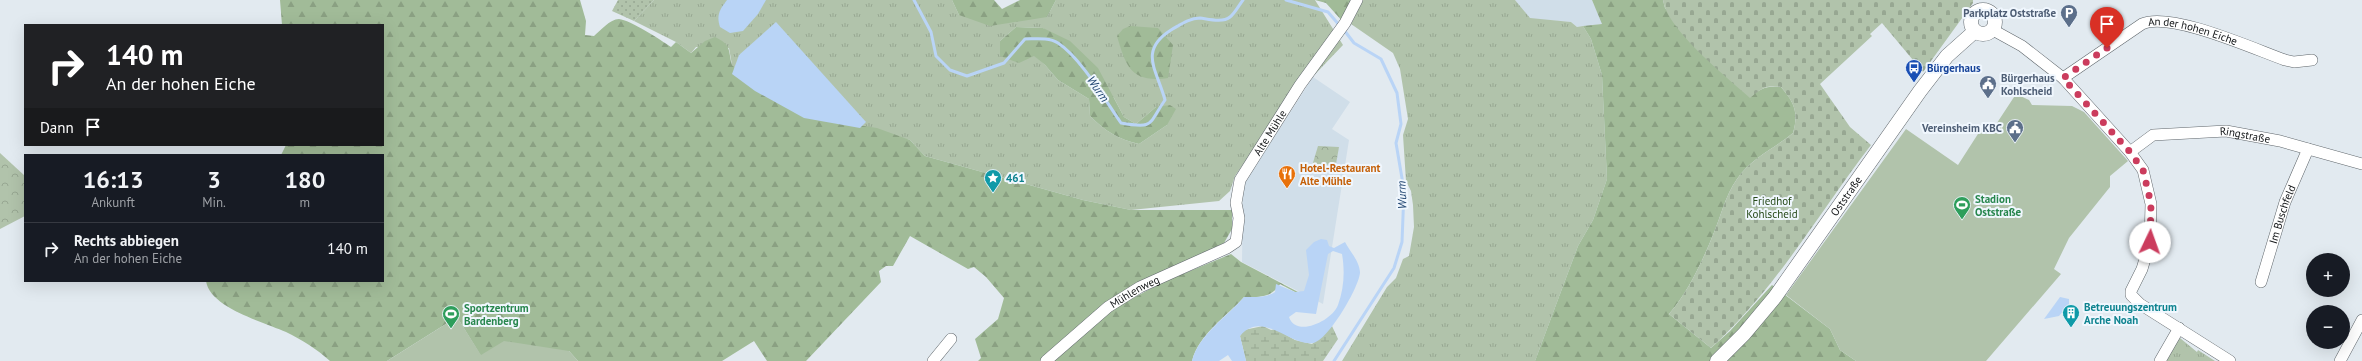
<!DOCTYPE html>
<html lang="de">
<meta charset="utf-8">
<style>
:root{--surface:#171b24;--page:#242831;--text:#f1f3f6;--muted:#9ea1a6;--line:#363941}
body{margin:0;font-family:"PT Sans",sans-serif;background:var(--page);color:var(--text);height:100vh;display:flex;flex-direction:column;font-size:15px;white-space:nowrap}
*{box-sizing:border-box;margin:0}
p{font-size:13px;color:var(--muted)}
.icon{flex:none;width:22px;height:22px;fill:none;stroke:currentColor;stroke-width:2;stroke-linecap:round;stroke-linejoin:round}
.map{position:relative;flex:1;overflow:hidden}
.panel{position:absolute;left:24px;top:154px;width:360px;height:128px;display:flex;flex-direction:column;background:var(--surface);border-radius:0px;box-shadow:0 4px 16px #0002}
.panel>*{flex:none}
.banner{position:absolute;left:24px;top:24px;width:360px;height:122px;border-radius:0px;box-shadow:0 4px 16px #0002;background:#202124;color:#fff;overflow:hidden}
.buttons{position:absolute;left:2306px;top:253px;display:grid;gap:8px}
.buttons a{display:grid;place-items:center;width:44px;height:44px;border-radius:50%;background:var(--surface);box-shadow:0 4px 16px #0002;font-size:20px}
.pin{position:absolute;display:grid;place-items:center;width:34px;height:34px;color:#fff;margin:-41px -17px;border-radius:50% 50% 50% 0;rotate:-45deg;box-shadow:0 0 4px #0007}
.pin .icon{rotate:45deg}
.me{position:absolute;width:44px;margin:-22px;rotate:3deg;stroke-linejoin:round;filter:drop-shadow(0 0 3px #0008)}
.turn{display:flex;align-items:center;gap:14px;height:84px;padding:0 16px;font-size:18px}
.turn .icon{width:52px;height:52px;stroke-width:2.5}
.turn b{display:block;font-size:28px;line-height:34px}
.then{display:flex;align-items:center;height:38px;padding:0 16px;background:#0003;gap:8px;font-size:15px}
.eta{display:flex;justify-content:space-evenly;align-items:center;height:68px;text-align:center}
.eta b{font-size:24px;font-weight:800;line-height:28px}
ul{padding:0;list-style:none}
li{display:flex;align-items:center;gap:12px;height:52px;padding:0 16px;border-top:1px solid var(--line)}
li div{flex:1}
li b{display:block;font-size:15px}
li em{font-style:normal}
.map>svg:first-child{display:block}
</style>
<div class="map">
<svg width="2362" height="361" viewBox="0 0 2362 361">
<defs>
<pattern id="grass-tufts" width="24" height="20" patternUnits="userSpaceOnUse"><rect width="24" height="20" fill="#b1c3ab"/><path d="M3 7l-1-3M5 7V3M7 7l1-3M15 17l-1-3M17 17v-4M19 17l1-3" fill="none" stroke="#97a792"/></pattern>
<pattern id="forest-firs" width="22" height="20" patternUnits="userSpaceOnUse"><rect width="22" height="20" fill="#a1bb98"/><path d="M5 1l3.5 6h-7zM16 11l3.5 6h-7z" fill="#8aa082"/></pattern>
<pattern id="wetland-marsh" width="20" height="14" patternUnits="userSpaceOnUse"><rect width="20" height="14" fill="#b1c3ab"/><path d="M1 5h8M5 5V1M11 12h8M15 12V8" fill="none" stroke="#97a792"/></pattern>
<pattern id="cemetery-stones" width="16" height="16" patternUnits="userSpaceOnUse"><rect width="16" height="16" fill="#b1c3ab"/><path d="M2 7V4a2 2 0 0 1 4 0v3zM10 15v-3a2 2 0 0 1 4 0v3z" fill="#97a792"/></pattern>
<pattern id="park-crowns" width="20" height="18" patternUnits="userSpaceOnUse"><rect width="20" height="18" fill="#b1c3ab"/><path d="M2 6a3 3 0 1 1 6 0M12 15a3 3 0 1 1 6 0" fill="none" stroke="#97a792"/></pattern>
<pattern id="garden-dots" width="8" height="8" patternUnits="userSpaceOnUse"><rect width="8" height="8" fill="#b1c3ab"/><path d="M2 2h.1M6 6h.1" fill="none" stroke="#97a792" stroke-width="1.8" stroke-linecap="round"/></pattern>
</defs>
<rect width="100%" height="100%" fill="#e2eaf0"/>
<!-- built -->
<g fill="#d0dee9">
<path d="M1515,0h77l11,24 -26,3 -6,-5 -41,-3z"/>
<path d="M1313,77l37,25 -18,27 17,11 -26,164 -81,-42 1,-76z"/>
</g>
<!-- grass -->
<g fill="url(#grass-tufts)" fill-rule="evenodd">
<path d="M654,0h298l7,15 88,2 9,-17h259l28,45 -64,67 -44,64 -5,15 -11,10 -88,9 -48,-10 -158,-44 -15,-16 -85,-20 -54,-23 -39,-32 -3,-17 -33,-1 -5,6 -15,-11 -42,-21zM1016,27l27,1 71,70 10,19 12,7 20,-17 11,18 -28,19c-21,-5 -34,-13 -49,-28l-1,-17 -31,-19 -13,-15 -11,-10 -34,-14z"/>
<path d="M1363,0h152l15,18 41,4 6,5 6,-1 8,13 11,36 5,104 -14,41 -15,26 -43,115h-193l45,-74 9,-9 7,-19 6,-3 5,-29 -1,-22 -2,-14 -5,-10 -3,-46 5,-16 -8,-50 -7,-16 -42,-29z"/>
<path d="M2180,338l17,14 1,-2 17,11h-51z"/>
</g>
<!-- forest -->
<g fill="url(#forest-firs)">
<path d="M280,0h300l6,21 -1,14 9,1c6,-5 16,-17 25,-17 11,1 42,21 52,28l5,-5 15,11 14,-12 10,-4c17,8 13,13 17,28l39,32 54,23 52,8 33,12 15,16 158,44 48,10h101v19l-8,14 -100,48 -29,20 -55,50h-62l3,-3 -6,-19 23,-20 6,-21 -18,-21 -12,-10 -6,2 -58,-33 -17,30h-7l-7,5 2,11 -75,79h-39l-13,-20 -32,20h-144l-9,-10 -88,5 -24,-39 -70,44h-57c-13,-12 -28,-21 -44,-29 -22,-10 -76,-24 -80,-51h177v-126h-102l5,-10h97v-120h-101z"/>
<path d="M952,0h42l8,9 18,-9h36l-9,17 -57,9 -31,-11z"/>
<path d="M1315,0h37l-9,22 -17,-19z"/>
<path d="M1592,0h71l2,8 85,89c10,-8 17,-12 31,-10 13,15 18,25 12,46 -18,15 -42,25 -56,46 -12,17 -16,37 -24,56 -11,27 -25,57 -44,79l42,34 19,-17 42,-46 58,44 10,21 16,11h-321l43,-115 15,-26 14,-41 -5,-104 -11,-36 -8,-13 19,-2z"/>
<path d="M1130,26l28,2 15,17 -5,33c-36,5 -42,-10 -51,-42l6,-7z"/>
<path d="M1016,27l27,1 27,13 28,27 26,49 12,7 20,-17 14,-2 6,4 -9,16 -28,19c-21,-5 -34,-13 -49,-28l-1,-17 -31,-19 -13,-15 -11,-9 -15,7 -19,-7v-15z"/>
<path d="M1231,254l10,8 57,30h-3l-15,-8c-9,14 -20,13 -36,13 -18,20 -45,37 -52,64h-139l60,-52 48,-26z"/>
</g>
<!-- wetland -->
<path fill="url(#wetland-marsh)" d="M1263,326l8,4 5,-1 19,11 17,4 20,-18 6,13 -15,22h-77l-6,-25 4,-6z"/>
<!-- cemetery -->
<path fill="url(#cemetery-stones)" d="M1663,0h310v3l-50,69 -41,-49 -12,11 2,2 -52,48 30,43 21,18c-53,69 -95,144 -160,203l-42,-34c19,-22 33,-52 44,-79 8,-19 12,-39 24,-56 14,-21 38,-31 56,-46 6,-22 1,-30 -12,-46 -14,-3 -21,2 -31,11 -24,-22 -82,-67 -87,-98z"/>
<!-- park -->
<g fill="url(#park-crowns)">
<path d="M1318,146l21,1 -3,17 -24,2z"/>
<path d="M0,153l25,23v40l-25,13z"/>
</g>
<!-- garden -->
<path fill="url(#garden-dots)" d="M618,0h36l-20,21 -22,-10z"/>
<!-- pitch -->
<g fill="#b1c3ab">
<path d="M2016,94l13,6 3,5 40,1 12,6 44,49 -18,15v11l-41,51 -15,31 7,5 -75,87h-130l-16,-11 -10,-21 -44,-34 120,-166 52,36 27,-42 8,6z"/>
<path d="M457,317l24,38 23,-14 65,10 9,10h-191z"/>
</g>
<!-- water -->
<g fill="#b9d4f6" fill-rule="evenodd">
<path d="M727,0h39l-8,14 -15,17 -13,2 -10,-6c-4,-12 0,-18 7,-27z"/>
<path d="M776,22l90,100 -6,6 -56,-10 -49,-27 -23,-17 7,-19z"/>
<path d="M1321,239l6,1 2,6 5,2 11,-6c5,10 14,18 15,30 0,14 -32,69 -47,71 -22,4 -51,-34 -73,-7l6,25h-14l-4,-6 -9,6h-27c7,-27 35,-44 52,-64 11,0 22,1 31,-5l1,-8 19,8 9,-1 5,-16 -3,-25 8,-8zM1333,251l9,3c3,17 2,35 -4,51 -6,16 -42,33 -49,12l7,-5 20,2 12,-60z"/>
<path d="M2060,297l9,2v5l-10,12 -15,3z"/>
</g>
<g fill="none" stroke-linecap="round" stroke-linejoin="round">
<!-- stream -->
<g stroke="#b9d4f6" stroke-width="3">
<path d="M914,0l17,32 5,24 14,14 17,6 37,-13 21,-24c10,0 24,-2 33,4 23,15 47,57 63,80 34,6 27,1 44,-23 -8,-30 -27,-49 6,-70 9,-5 18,-12 29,-12 8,1 23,5 30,-1 5,-4 9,-12 13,-17"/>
<path d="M1286,0l42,12 12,14"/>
<path d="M1334,361l60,-93 8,-26 2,-52 -8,-47 5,-19 -4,-31 -16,-34 -27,-16 -10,-13"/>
</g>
<defs>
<g id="minor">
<path d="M1993,30l29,16 41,32 67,74 13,18 8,34 -1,38 -8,27 -11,22v4l9,9 90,57"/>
<path id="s1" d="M2063,78l79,-54c28,-13 112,25 143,36l9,2 18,-2"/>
<path id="s2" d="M2130,152l23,-17 73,-4 54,10 82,23"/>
<path id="s3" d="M2261,282l24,-80 23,-53"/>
<path d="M933,361l18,-22"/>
<path id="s4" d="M1046,361l62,-54 32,-20 87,-39 9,-6 3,-24 -3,-15 4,-23 60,-95 45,-62 12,-23"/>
<path d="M2160,361l19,-33"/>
<path d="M2340,361l22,-41"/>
</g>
<g id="tertiary">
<circle cx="1983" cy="22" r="12"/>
<path id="s5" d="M1717,361l27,-27 31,-37 145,-206 27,-35 28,-25"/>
</g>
</defs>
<!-- minor casing -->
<use href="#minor" stroke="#5f666b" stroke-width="12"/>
<!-- tertiary casing -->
<use href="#tertiary" stroke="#5f666b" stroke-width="15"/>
<!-- minor -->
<use href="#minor" stroke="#fff" stroke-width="11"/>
<!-- tertiary -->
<use href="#tertiary" stroke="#fff" stroke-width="14"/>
</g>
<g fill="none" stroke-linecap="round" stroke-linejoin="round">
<!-- route -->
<path stroke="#cb3c5d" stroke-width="7" stroke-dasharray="0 12.6" d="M2107,48l-44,30 67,74 13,18 8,34 -1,38"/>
</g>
<!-- icons -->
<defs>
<symbol id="parking-pin" viewBox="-11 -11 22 30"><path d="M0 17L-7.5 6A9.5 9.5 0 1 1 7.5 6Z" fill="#5c6f8a" stroke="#f0f7fe"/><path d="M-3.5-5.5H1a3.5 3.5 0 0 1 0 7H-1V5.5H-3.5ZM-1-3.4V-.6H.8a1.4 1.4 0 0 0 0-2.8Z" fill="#fff"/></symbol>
<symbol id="bus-pin" viewBox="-11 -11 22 30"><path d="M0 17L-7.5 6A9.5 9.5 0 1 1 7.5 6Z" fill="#1a4fb4" stroke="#f0f7fe"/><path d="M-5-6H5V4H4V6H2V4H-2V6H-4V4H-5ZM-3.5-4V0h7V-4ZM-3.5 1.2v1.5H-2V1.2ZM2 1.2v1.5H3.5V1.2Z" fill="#fff"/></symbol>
<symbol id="civic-pin" viewBox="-11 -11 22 30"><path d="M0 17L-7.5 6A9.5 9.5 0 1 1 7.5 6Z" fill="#5c6f8a" stroke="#f0f7fe"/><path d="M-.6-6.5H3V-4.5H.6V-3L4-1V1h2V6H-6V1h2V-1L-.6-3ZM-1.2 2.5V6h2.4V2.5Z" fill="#fff"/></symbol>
<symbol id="restaurant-pin" viewBox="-11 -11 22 30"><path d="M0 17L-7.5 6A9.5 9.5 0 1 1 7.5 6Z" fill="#e8710a" stroke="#f0f7fe"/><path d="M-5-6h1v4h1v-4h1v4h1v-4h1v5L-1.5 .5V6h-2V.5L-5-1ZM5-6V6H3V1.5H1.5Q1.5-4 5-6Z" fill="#fff"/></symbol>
<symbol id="sight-pin" viewBox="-11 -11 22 30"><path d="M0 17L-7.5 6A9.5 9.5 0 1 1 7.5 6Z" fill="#0f9aa8" stroke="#f0f7fe"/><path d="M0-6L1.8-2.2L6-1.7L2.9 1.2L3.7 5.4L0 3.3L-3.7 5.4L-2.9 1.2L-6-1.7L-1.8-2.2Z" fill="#fff"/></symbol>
<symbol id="stadium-pin" viewBox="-11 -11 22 30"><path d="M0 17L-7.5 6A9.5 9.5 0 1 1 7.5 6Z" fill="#2e9e5b" stroke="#f0f7fe"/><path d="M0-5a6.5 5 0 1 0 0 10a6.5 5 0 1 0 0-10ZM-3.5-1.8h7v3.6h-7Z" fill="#fff"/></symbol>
<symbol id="building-pin" viewBox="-11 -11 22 30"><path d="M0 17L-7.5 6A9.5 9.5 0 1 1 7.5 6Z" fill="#0f9aa8" stroke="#f0f7fe"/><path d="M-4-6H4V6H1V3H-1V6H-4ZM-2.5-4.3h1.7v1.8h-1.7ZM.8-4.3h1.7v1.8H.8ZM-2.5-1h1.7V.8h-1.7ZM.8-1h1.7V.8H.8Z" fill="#fff"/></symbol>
</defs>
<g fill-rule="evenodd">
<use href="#parking-pin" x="2059" y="3" width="20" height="27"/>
<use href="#bus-pin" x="1904" y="58" width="20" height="27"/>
<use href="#civic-pin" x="1978" y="74" width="20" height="27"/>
<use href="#civic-pin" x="2005" y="118" width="20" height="27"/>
<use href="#restaurant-pin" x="1277" y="164" width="20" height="27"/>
<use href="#sight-pin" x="983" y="168" width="20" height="27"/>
<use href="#stadium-pin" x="1952" y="195" width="20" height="27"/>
<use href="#building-pin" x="2061" y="303" width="20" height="27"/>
<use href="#stadium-pin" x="441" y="304" width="20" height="27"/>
</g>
<g text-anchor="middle" stroke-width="4" stroke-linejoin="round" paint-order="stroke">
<!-- service labels -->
<g font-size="11" font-weight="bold" fill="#4e5e75" stroke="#f0f7fe" text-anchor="end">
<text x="2056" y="17">Parkplatz Oststraße</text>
<text x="2001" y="82" text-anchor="start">Bürgerhaus<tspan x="2001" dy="13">Kohlscheid</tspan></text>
<text x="2002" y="132">Vereinsheim KBC</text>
</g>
<!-- street labels -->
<g font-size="11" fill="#111416" stroke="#f0f7fe">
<text dy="4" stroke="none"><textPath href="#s1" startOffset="148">An der hohen Eiche</textPath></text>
<text dy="4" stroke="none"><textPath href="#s4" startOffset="345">Alte Mühle</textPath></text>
<text dy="4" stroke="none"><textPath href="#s2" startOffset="121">Ringstraße</textPath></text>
<text dy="4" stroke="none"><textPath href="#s5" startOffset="210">Oststraße</textPath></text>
<text dy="4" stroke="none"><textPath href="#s3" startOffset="71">Im Buschfeld</textPath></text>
<text dy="4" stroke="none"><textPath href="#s4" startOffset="113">Mühlenweg</textPath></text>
</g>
<!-- transit labels -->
<g font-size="11" font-weight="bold" fill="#164399" stroke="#f0f7fe" text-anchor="start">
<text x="1927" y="72">Bürgerhaus</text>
</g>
<!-- food labels -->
<g font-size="11" font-weight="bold" fill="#c56008" stroke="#f0f7fe" text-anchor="start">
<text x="1300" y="172">Hotel-Restaurant<tspan x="1300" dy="13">Alte Mühle</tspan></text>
</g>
<!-- culture labels -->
<g font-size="11" font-weight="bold" fill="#0d838f" stroke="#f0f7fe" text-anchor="start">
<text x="1006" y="182">461</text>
<text x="2084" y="311">Betreuungszentrum<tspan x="2084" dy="13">Arche Noah</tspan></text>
</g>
<!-- leisure labels -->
<g font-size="11" font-weight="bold" fill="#27864d" stroke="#f0f7fe" text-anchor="start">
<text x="1975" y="203">Stadion<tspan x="1975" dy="13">Oststraße</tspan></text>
<text x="464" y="312">Sportzentrum<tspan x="464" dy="13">Bardenberg</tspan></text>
</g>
<!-- park labels -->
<g font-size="11" fill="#274a19" stroke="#f0f7fe">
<text x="1772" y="205">Friedhof<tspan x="1772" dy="13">Kohlscheid</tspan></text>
</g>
<!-- water labels -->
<g font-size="12" font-style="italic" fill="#1f4470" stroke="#f0f7fe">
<text transform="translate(1098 89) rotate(55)" y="4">Wurm</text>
<text transform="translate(1402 195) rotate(-92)" y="4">Wurm</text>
</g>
</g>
</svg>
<div class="buttons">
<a>+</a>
<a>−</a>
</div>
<div class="pin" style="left:2107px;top:48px;background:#d93025"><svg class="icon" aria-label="arrive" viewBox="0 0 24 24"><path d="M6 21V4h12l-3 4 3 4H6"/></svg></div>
<svg class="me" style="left:2150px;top:242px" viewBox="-20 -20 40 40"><circle r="19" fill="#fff"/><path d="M0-13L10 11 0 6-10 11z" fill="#cb3c5d"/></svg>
<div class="banner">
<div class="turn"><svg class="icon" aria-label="right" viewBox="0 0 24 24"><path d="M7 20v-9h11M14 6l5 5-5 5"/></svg><div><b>140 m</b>An der hohen Eiche</div></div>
<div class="then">Dann<svg class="icon" aria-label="arrive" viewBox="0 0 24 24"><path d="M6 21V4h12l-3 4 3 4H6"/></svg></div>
</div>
<section class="panel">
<div class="eta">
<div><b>16:13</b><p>Ankunft</p></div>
<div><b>3</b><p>Min.</p></div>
<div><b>180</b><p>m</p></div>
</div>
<ul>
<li><svg class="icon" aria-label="right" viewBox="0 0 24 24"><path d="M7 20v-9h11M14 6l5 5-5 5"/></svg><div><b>Rechts abbiegen</b><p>An der hohen Eiche</p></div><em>140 m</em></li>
</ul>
</section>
</div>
